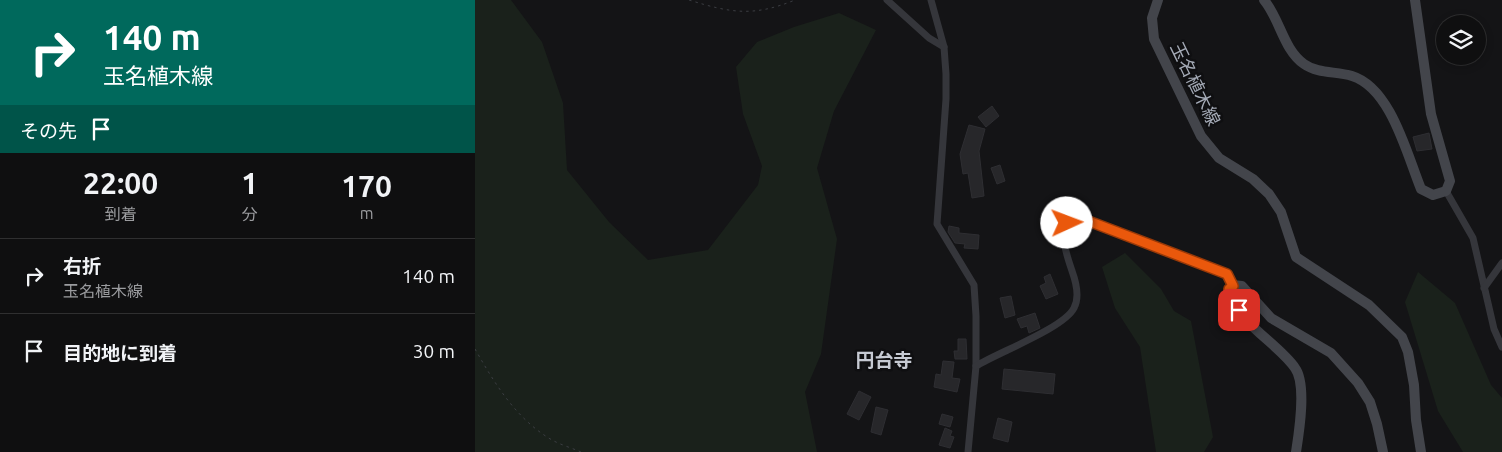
<!DOCTYPE html>
<html lang="ja">
<meta charset="utf-8">
<style>
:root{--surface:#0f0f10;--page:#181819;--text:#f1f3f6;--muted:#9b9c9f;--line:#2f2f30}
body{margin:0;font-family:Ubuntu,"Noto Sans JP",sans-serif;background:var(--page);color:var(--text);height:100vh;display:flex;flex-direction:column;font-size:19px;white-space:nowrap}
*{box-sizing:border-box;margin:0}
p{font-size:16px;color:var(--muted)}
.icon{flex:none;width:28px;height:28px;fill:none;stroke:currentColor;stroke-width:2;stroke-linecap:round;stroke-linejoin:round}
.map{position:relative;flex:1;overflow:hidden}
.sheet{display:flex;flex-direction:column;background:var(--surface);width:475px}
.sheet>*{flex:none}
.banner{background:#00695c;color:#fff;overflow:hidden}
.fabs{position:absolute;left:961px;top:15px;display:grid;gap:10px}
.fabs a{display:grid;place-items:center;width:50px;height:50px;border-radius:50%;background:var(--surface);box-shadow:0 2px 8px #0003,0 0 0 1px var(--line);font-size:25px}
.pin{position:absolute;display:grid;place-items:center;width:42px;height:42px;color:#fff;margin:-21px;border-radius:10px;box-shadow:0 2px 8px #0006}
.me{position:absolute;width:55px;margin:-28px;rotate:88deg;stroke-linejoin:round;filter:drop-shadow(0 0 4px #0008)}
.turn{display:flex;align-items:center;gap:18px;height:105px;padding:0 20px;font-size:22px}
.turn .icon{width:65px;height:65px;stroke-width:2.5}
.turn b{display:block;font-size:35px;line-height:42px}
.then{display:flex;align-items:center;height:48px;padding:0 20px;background:#0003;gap:10px;font-size:19px}
.eta{display:flex;justify-content:space-evenly;align-items:center;height:85px;text-align:center}
.eta b{font-size:30px;font-weight:600;line-height:35px}
ul{padding:0;list-style:none}
li{display:flex;align-items:center;gap:15px;height:75px;padding:0 20px;border-top:1px solid var(--line)}
li div{flex:1}
li b{display:block;font-size:19px}
li em{font-style:normal}
main{display:flex;flex:1;min-height:0}
.map>svg:first-child{display:block}
</style>
<main>
<section class="sheet">
<div class="banner">
<div class="turn"><svg class="icon" aria-label="right" viewBox="0 0 24 24"><path d="M7 20v-9h11M14 6l5 5-5 5"/></svg><div><b>140 m</b>玉名植木線</div></div>
<div class="then">その先<svg class="icon" aria-label="arrive" viewBox="0 0 24 24"><path d="M6 21V4h12l-3 4 3 4H6"/></svg></div>
</div>
<div class="eta">
<div><b>22:00</b><p>到着</p></div>
<div><b>1</b><p>分</p></div>
<div><b>170</b><p>m</p></div>
</div>
<ul>
<li><svg class="icon" aria-label="right" viewBox="0 0 24 24"><path d="M7 20v-9h11M14 6l5 5-5 5"/></svg><div><b>右折</b><p>玉名植木線</p></div><em>140 m</em></li>
<li><svg class="icon" aria-label="arrive" viewBox="0 0 24 24"><path d="M6 21V4h12l-3 4 3 4H6"/></svg><div><b>目的地に到着</b></div><em>30 m</em></li>
</ul>
</section>
<div class="map">
<svg width="1027" height="452" viewBox="0 0 1027 452">
<rect width="100%" height="100%" fill="#141416"/>
<!-- green -->
<g fill="#1a211b">
<path d="M0,0h36l31,42 21,61 4,67 42,52 39,38 60,-10 50,-65 4,-19 -19,-52 -7,-47 21,-25 37,-15 45,-14 37,17 -42,81 -17,57 20,71 -16,115 -16,38 12,60h-342z"/>
<path d="M650,253l36,36 13,22 17,10 22,116 -9,15h-48l-16,-105 -25,-39 -13,-41z"/>
<path d="M943,272l37,31 36,82 11,13v54h-39l-25,-41 -33,-109z"/>
</g>
<!-- building -->
<g fill="#27272a" stroke="#2e2e32">
<path d="M517,106l7,10 -13,11 -8,-10z"/>
<path d="M494,125l16,4 -6,22 5,45 -12,2 -4,-25 -5,1 -3,-20z"/>
<path d="M954,133l3,16 -15,2 -4,-14z"/>
<path d="M525,165l5,16 -8,3 -6,-16z"/>
<path d="M474,226l10,2v5l20,2 -1,14 -14,-1 1,-4 -10,-1 -7,-11z"/>
<path d="M575,274l8,20 -12,5 -6,-13 6,-3 -2,-6z"/>
<path d="M536,296l4,19 -10,3 -5,-20z"/>
<path d="M560,313l5,15 -11,5 -2,-7 -6,2 -4,-9z"/>
<path d="M483,339h8l1,20h-12l-1,-8h4z"/>
<path d="M468,361l11,1 -2,16 8,1 -3,13 -23,-5 2,-13 5,1z"/>
<path d="M529,369l51,5 -2,20 -51,-5z"/>
<path d="M384,391l12,6 -12,23 -12,-6z"/>
<path d="M401,407l12,3 -7,25 -10,-3z"/>
<path d="M467,414l11,3 -3,10 -11,-3z"/>
<path d="M523,418l14,4 -4,20 -15,-4z"/>
<path d="M470,428l7,3 -2,5 4,1 -4,11 -11,-3z"/>
</g>
<g fill="none" stroke-linecap="round" stroke-linejoin="round">
<!-- path -->
<g stroke="#3b3d42" stroke-width="1" stroke-dasharray="2.5 4" stroke-linecap="butt">
<path d="M214,0c42,13 64,17 106,0"/>
<path d="M0,349c20,35 41,70 77,91 9,5 20,8 29,12"/>
</g>
<!-- minor -->
<g stroke="#35363b" stroke-width="7">
<path d="M412,0l42,38 15,9"/>
<path d="M456,0l13,47 2,27v25l-9,125 37,61 2,31v50l-8,86"/>
<path d="M971,191l27,47 21,91 8,18"/>
<path d="M1009,288l18,-25"/>
<path d="M501,366c23,-14 88,-38 98,-58 6,-11 2,-26 -2,-37 -5,-16 -12,-31 -4,-48l12,-3 11,2 136,52 5,11"/>
</g>
<!-- secondary -->
<g stroke="#43454b" stroke-width="10">
<path d="M683,0l-6,18 2,21 47,97 18,22 34,21 16,15 12,18 15,45 73,48 33,32 6,15 6,33 2,35 5,32"/>
<path d="M789,0c16,19 19,49 40,64 14,10 32,7 48,12 39,12 55,79 69,113l12,6 13,-4 4,-10 -19,-67 -16,-114"/>
<path d="M821,452c3,-19 11,-68 -1,-84 -16,-24 -62,-48 -66,-79l3,-4 10,1 29,32 60,35 27,30 12,19 7,22 6,28"/>
</g>
</g>
<g fill="none" stroke-linecap="round" stroke-linejoin="round">
<defs>
<path id="route" d="M592,223l13,-3 11,2 136,52 6,12 -4,3 1,8 9,13"/>
</defs>
<!-- route casing -->
<use href="#route" stroke="#983908" stroke-width="12"/>
<!-- route -->
<use href="#route" stroke="#ea580c" stroke-width="9"/>
</g>
<g text-anchor="middle" stroke-width="5" stroke-linejoin="round" paint-order="stroke">
<!-- street labels -->
<g font-size="18" fill="#a5abb7" stroke="#0f0f11">
<text transform="translate(720 84) rotate(64)" y="6">玉名植木線</text>
</g>
<!-- neighbourhood labels -->
<g font-size="19" font-weight="bold" fill="#c6cad3" stroke="#0f0f11">
<text x="409" y="367">円台寺</text>
</g>
</g>
</svg>
<div class="fabs">
<a><svg class="icon" aria-label="layers" viewBox="0 0 24 24"><path d="M12 4l9 5-9 5-9-5zM3 14l9 5 9-5"/></svg></a>
</div>
<div class="pin" style="left:764px;top:310px;background:#d93025"><svg class="icon" aria-label="arrive" viewBox="0 0 24 24"><path d="M6 21V4h12l-3 4 3 4H6"/></svg></div>
<svg class="me" style="left:592px;top:223px" viewBox="-20 -20 40 40"><circle r="19" fill="#fff"/><path d="M0-13L10 11 0 6-10 11z" fill="#ea580c"/></svg>
</div>
</main>
